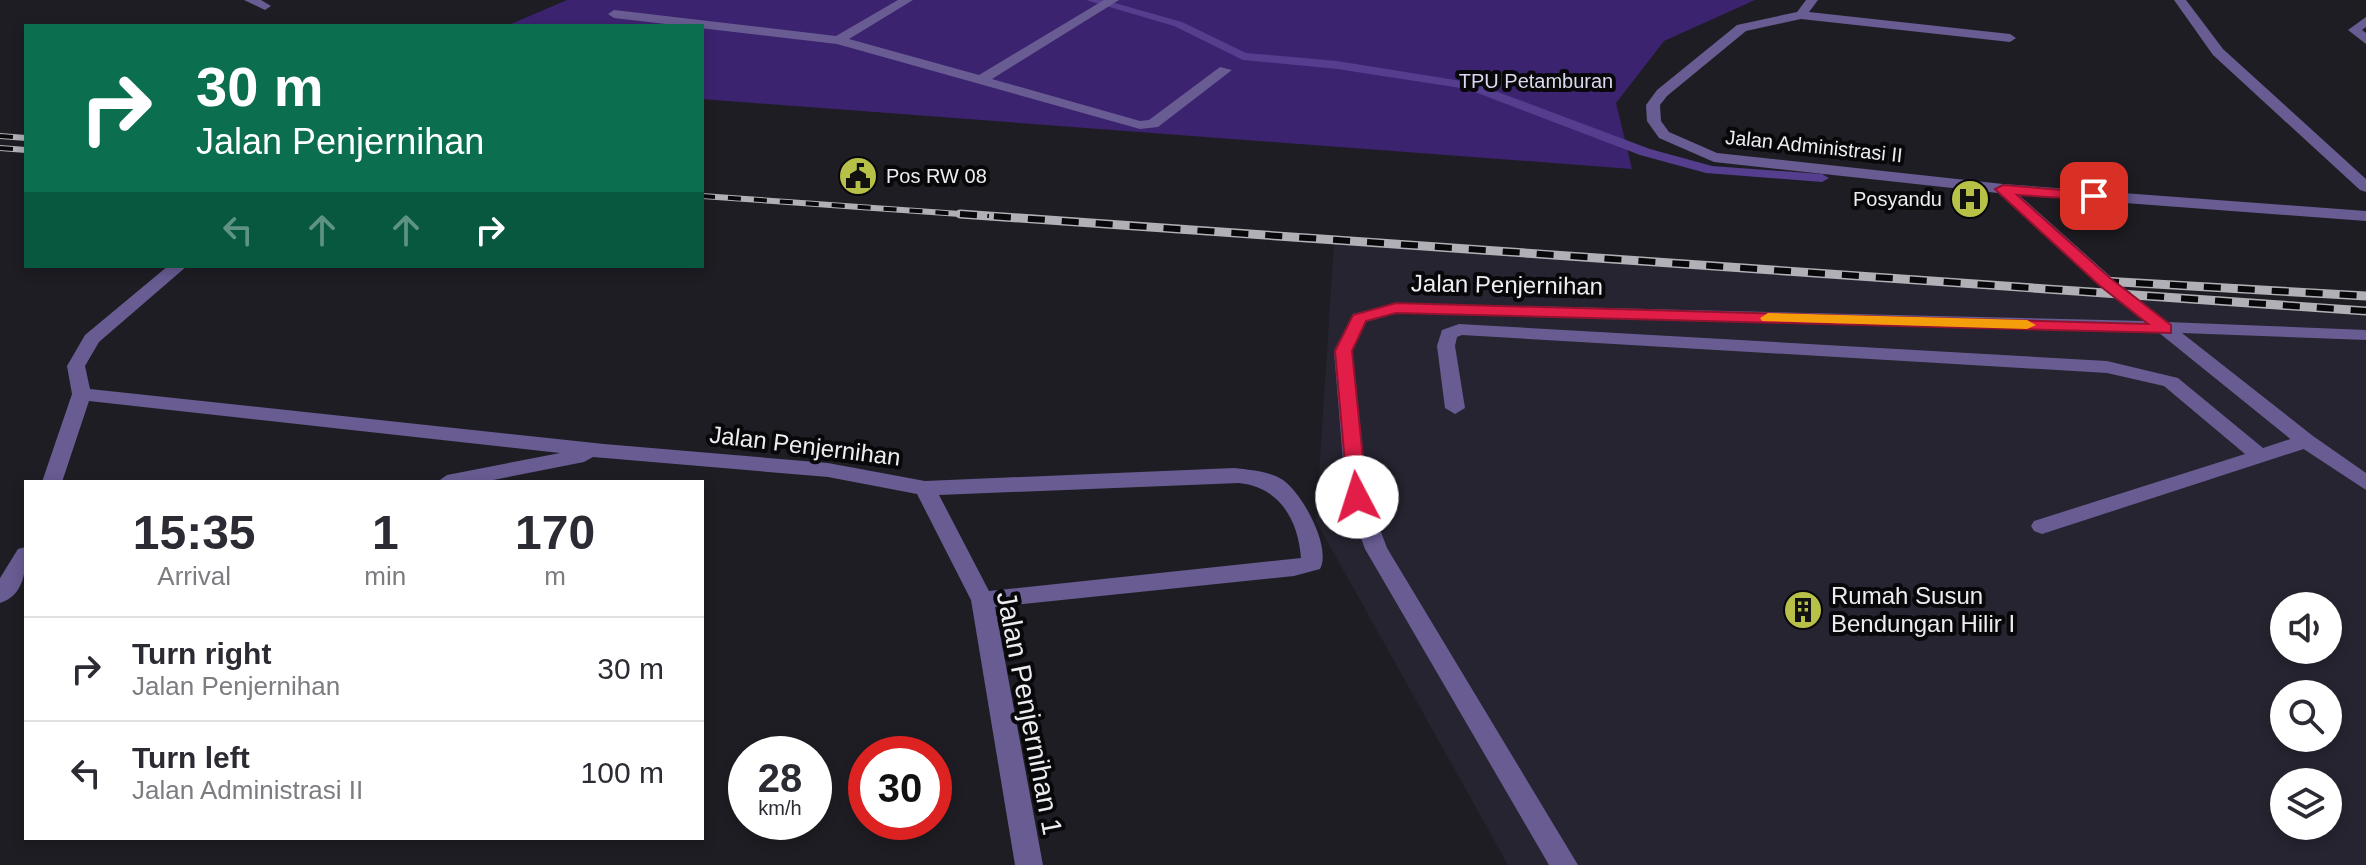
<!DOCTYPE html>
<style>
:root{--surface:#fff;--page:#f7f7f7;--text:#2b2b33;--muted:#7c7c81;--line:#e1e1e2}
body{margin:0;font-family:Arial,sans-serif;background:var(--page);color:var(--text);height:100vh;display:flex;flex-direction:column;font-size:30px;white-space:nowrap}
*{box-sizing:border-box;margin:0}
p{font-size:26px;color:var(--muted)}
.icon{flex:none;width:44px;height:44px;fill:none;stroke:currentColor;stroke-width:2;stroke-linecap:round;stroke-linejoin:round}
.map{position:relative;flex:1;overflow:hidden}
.details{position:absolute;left:24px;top:480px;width:680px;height:360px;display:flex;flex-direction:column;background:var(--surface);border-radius:0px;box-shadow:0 4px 12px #0003}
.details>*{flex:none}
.hud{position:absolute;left:24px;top:24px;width:680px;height:244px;border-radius:0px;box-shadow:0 4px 12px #0003;background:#0b6e4f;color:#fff;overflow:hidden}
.tools{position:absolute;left:2270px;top:592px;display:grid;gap:16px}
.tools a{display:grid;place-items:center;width:72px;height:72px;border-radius:50%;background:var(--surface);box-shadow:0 4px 12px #0003;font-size:40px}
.speed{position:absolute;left:728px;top:736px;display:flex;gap:16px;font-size:40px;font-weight:700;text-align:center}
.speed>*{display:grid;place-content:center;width:104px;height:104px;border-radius:50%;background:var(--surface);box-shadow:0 4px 12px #0003;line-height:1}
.speed small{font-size:20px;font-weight:400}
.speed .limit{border:12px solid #d22;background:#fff;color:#111}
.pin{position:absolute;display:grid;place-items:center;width:68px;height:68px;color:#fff;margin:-34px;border-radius:16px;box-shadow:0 4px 12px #0006}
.me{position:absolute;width:88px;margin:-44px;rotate:355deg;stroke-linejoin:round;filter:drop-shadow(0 0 6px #0008)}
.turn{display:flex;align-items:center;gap:28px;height:168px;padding:0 40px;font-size:36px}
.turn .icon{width:104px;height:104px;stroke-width:2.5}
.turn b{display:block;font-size:56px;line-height:68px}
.lanes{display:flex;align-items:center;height:76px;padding:0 40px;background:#0003;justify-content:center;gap:40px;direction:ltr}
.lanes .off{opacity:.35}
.eta{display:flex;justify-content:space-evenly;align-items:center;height:136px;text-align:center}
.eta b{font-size:48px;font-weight:700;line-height:56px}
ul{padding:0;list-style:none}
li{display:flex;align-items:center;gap:24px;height:104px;padding:0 40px;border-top:2px solid var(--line)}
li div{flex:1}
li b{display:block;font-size:30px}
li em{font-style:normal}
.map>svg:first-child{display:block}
</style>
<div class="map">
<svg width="2366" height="865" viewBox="0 0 2366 865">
<rect width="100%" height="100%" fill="#1e1d23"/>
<!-- built -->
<path fill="#262430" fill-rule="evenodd" d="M1334,243l1032,73v549h-858l-192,-344zM2284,606h44v44h-44zM2284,694h44v44h-44zM2284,782h44v44h-44z"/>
<!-- green -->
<path fill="#3c2370" d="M567,0h1188l-91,41 -48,62 16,66 -930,-70v-73h-196z"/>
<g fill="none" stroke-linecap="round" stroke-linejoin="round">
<!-- stream -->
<path fill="#543e8d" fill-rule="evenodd" d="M1086,0h18l78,22 64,31 91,8 137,22 176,66 62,17 110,8 7,4 -7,4 -116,-9 -66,-18 -173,-66 -130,-20 -94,-9 -69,-34z"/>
<!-- service -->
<g fill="#685c92" fill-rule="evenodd">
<path d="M244,0h17l10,6 -6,4z"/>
<path d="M898,0h15l-64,39 130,36 125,-75h15l-127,79 148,42 9,-1 71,-53 12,3 -74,57 -18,2 -303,-85 -223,-26 -6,-4 6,-4 222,26z"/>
<path d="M2366,17v10l-4,3 4,3v11l-18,-14z"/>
<path d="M1459,324l648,37 71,17 85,70 43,-14 10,7 -3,5 -271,88 -8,-3 -3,-5 3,-5 211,-67 -81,-68 -57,-13 -645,-38 -5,2 -2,9 10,62 -10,6 -10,-6 -8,-62 5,-16z"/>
</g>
<!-- minor -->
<g fill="#685c92" fill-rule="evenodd">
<path d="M1806,0h12l-9,12 201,22 6,4 -6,4 -209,-23 -55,12 -79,65 -7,9 1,16 8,11 48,21 286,31 363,27v10l-347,-26 92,82 56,45 199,8v10l-184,-7 131,103 53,37v17l-67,-44 -141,-114 -762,-19 -30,9 -14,29 16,146 19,51 191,317h-29l-184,-316 -19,-52 -12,-146 19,-37 43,-11 748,18 -146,-128 -284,-31 -55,-24 -12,-17 -1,-16 11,-15 80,-65 60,-13z"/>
<path d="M2174,0h12l37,49 143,130v13l-6,-2 -147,-135z"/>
<path d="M168,266h19l-88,76 -14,24 5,23 514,55 224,19 97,18 309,-13c16,2 35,3 49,12 19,13 49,67 37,89l-26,7 -299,31 48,258h-28l-44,-265 -54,-106 -89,-17 -235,-20 -9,5 -101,20h-46l10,-7 113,-22 -471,-52 -27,81h-20l30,-88 -5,-28 18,-31zM1239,483c40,4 59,36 62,75l-312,33 -50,-96z"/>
<path d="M26,547c0,22 -1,48 -26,56v-25l18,-29z"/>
</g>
<defs>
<g id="rail-far1">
<path d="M0,136l26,2"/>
<path d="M0,148l26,2"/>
<path d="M702,196l287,20"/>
</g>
<g id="rail">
<path d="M960,214l1406,97"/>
<path d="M2102,281l264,15"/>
</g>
</defs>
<!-- rail-far1 casing -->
<use href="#rail-far1" stroke="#b1b0b6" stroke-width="6"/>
<!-- rail casing -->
<use href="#rail" stroke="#b1b0b6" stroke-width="9"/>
<!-- rail-far1 -->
<use href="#rail-far1" stroke="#08070a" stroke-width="4" stroke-dasharray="13" stroke-linecap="butt"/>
<!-- rail -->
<use href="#rail" stroke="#08070a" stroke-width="6" stroke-dasharray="17" stroke-linecap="butt"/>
</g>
<!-- route -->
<path fill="#e11d48" stroke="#92132f" stroke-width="2" d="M2003,185l96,8 2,3 -7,4 -77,-5 93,83 61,47v8l-775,-20 -30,8 -14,30 15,146 -10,7 -9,-7 -13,-146 18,-36 43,-12 752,21 -49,-39 -101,-93 -3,-3z"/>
<!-- slow -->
<path fill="#f59e0b" d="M1768,313l259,7 9,5 -9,4 -265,-8 -2,-3z"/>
<!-- icons -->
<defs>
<symbol id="civic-disc" viewBox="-11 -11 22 22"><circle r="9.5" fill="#b8c147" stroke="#08070a"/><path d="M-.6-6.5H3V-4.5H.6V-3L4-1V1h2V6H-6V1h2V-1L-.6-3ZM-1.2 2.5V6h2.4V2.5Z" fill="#111"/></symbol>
<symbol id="hospital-disc" viewBox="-11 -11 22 22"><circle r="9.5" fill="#b8c147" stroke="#08070a"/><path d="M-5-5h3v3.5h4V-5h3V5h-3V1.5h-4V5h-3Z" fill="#111"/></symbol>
<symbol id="building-disc" viewBox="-11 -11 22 22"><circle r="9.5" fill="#b8c147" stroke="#08070a"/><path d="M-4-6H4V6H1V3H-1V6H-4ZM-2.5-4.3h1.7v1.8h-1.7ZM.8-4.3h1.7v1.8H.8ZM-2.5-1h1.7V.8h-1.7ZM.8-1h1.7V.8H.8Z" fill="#111"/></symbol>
</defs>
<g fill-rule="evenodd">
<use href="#civic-disc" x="836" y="154" width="44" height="44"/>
<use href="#hospital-disc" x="1948" y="177" width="44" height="44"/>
<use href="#building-disc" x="1781" y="588" width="44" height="44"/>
</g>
<g text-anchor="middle" stroke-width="8" stroke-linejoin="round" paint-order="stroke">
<!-- far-park labels -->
<g font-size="20" fill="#dbd7ee" stroke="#08070a">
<text x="1536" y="88">TPU Petamburan</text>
</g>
<!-- far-street labels -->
<g font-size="20" fill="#edecf1" stroke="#08070a">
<text transform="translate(1814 146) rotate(6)" y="7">Jalan Administrasi II</text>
</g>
<!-- far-poi labels -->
<g font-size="20" fill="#edecf1" stroke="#08070a" text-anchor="start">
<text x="886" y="183">Pos RW 08</text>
<text x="1942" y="206" text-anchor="end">Posyandu</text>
</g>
<!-- street labels -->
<g font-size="24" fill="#edecf1" stroke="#08070a">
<text transform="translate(1507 285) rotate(1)" y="8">Jalan Penjernihan</text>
<text transform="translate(805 446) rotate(7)" y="8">Jalan Penjernihan</text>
</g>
<!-- poi labels -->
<g font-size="24" fill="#edecf1" stroke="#08070a" text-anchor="start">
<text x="1831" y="604">Rumah Susun<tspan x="1831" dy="28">Bendungan Hilir I</tspan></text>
</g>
<!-- near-street labels -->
<g font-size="28" fill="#edecf1" stroke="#08070a">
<text transform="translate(1030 713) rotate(79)" y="10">Jalan Penjernihan 1</text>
</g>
</g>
</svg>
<div class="tools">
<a><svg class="icon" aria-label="sound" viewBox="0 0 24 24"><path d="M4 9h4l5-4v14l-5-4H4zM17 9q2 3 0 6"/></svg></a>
<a><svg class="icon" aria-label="search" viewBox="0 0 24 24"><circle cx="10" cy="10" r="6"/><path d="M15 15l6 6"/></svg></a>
<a><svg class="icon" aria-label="layers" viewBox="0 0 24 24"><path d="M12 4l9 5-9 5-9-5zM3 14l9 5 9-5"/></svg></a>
</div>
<div class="speed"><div>28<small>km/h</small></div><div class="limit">30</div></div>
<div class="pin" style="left:2094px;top:196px;background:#d93025"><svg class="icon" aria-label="arrive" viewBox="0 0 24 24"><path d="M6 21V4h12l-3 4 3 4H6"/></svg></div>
<svg class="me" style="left:1357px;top:497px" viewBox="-20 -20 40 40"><circle r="19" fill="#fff"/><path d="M0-13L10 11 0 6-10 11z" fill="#e11d48"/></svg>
<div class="hud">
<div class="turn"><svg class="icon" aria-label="right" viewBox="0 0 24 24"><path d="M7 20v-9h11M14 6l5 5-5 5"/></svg><div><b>30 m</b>Jalan Penjernihan</div></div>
<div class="lanes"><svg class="icon off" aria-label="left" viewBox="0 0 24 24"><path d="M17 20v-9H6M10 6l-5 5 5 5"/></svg><svg class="icon off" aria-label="ahead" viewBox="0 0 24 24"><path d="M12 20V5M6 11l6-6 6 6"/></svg><svg class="icon off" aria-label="ahead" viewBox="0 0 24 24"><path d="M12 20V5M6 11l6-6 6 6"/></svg><svg class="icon" aria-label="right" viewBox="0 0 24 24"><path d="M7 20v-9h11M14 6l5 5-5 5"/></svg></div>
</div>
<section class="details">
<div class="eta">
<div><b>15:35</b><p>Arrival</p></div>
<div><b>1</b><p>min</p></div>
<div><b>170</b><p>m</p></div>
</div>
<ul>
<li><svg class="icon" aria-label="right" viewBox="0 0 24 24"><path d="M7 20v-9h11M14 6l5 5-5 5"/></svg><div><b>Turn right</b><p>Jalan Penjernihan</p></div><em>30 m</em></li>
<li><svg class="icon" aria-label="left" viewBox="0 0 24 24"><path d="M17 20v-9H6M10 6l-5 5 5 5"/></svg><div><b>Turn left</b><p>Jalan Administrasi II</p></div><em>100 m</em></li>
</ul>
</section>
</div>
